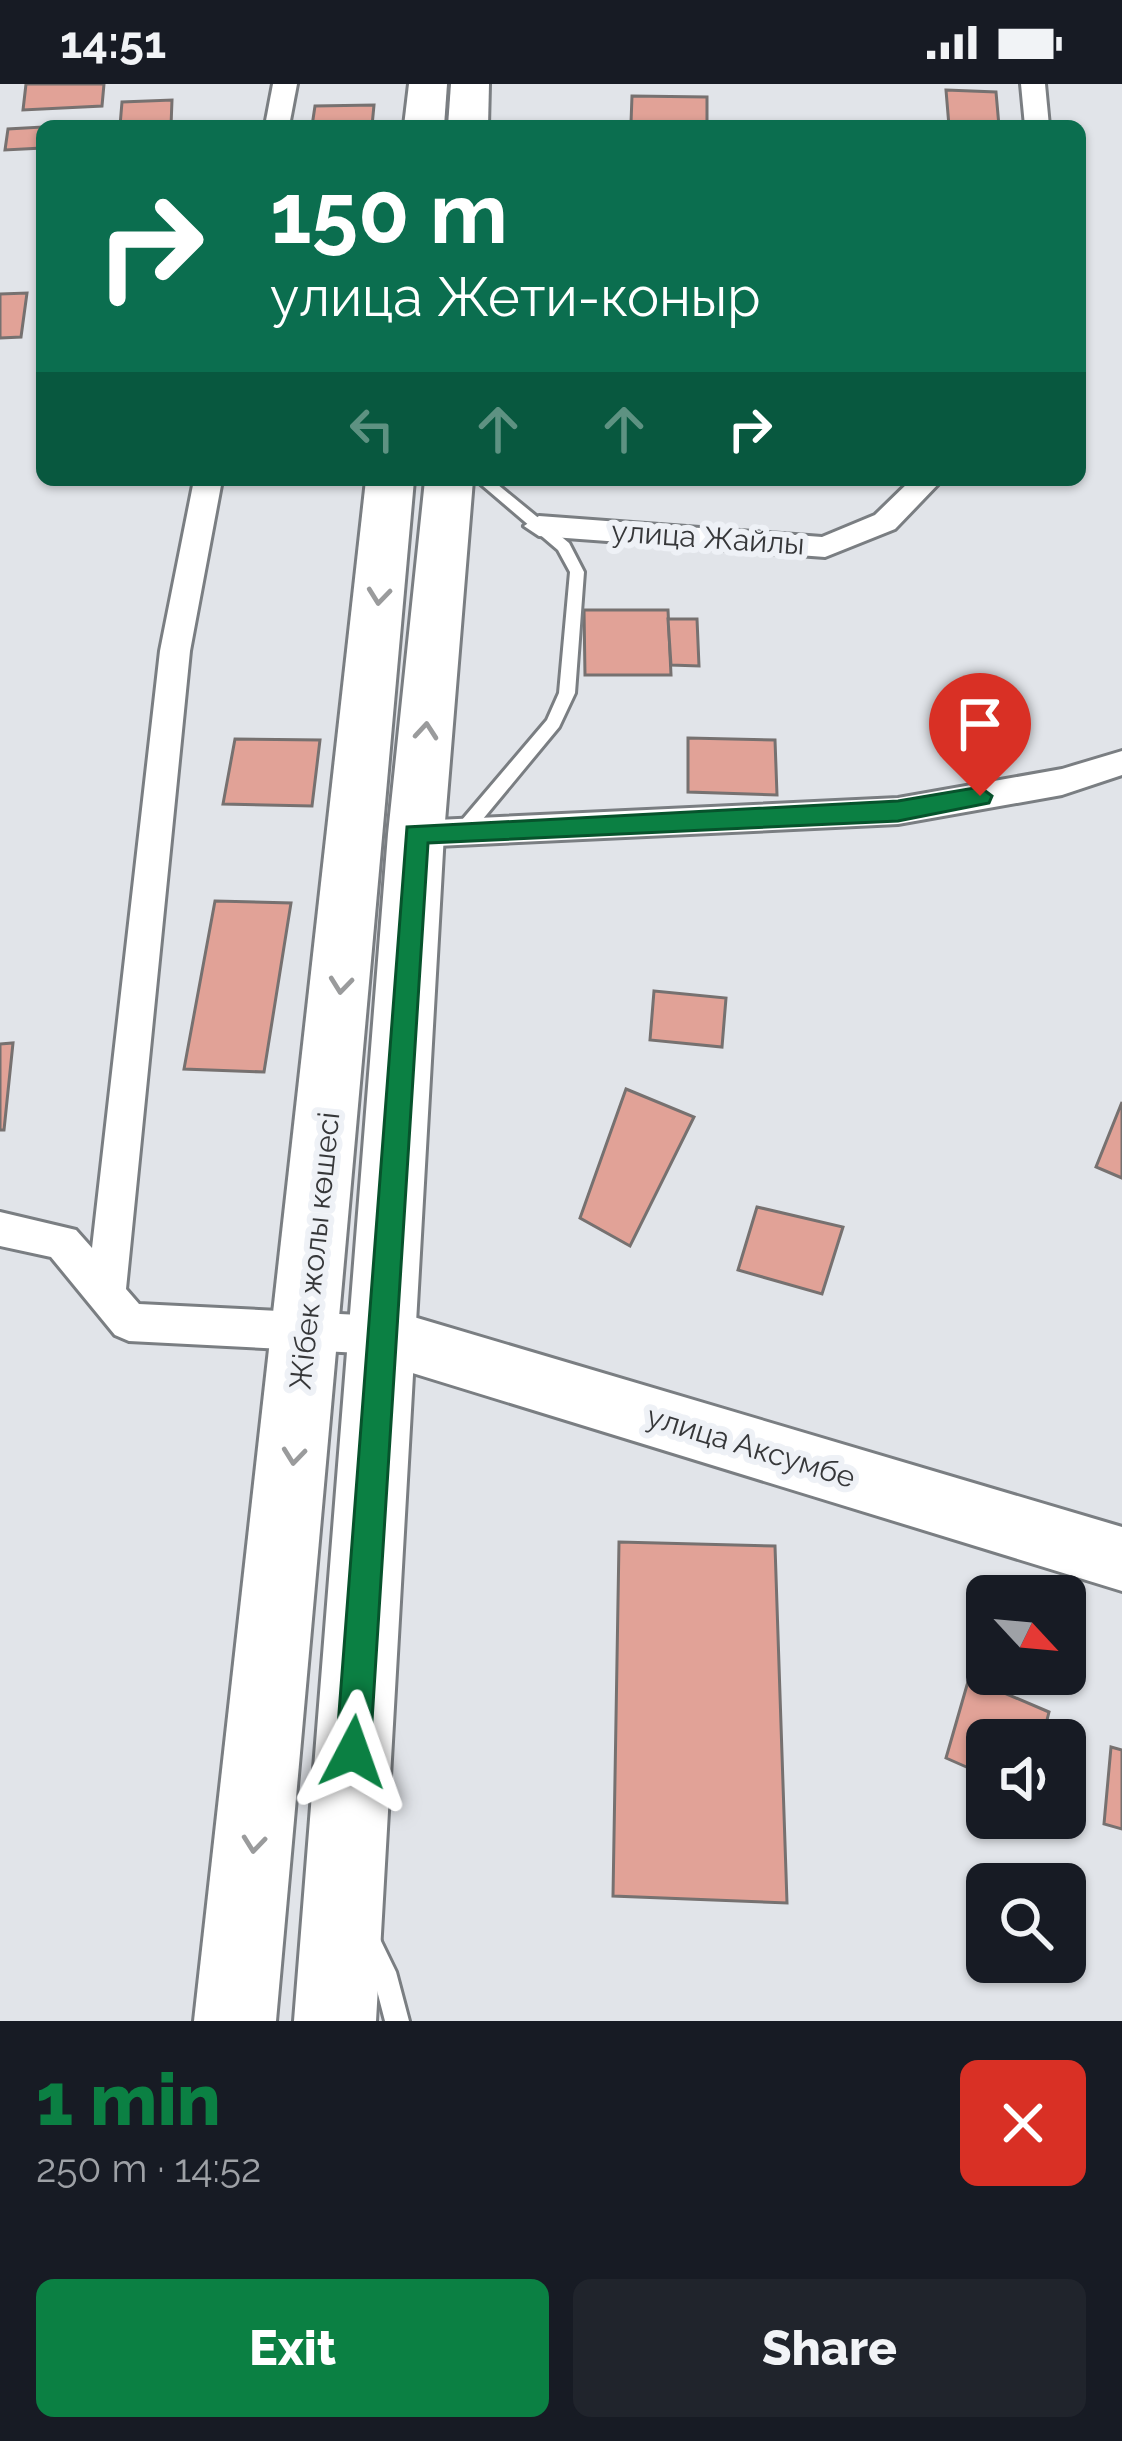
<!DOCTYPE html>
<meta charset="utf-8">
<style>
:root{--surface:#171b24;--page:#20242c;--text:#f1f3f6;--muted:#9ea1a6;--accent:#0b8043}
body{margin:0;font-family:Raleway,sans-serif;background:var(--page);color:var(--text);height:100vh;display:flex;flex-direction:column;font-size:45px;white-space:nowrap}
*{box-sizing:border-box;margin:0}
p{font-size:39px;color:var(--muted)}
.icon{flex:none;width:66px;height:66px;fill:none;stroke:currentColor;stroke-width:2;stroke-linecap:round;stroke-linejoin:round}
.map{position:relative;height:1937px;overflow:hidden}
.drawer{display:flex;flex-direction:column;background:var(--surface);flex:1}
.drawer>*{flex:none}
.guide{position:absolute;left:36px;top:36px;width:1050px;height:366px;border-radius:18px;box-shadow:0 3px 9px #0004;background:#0b6e4f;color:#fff;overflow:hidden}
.needle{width:78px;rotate:116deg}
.buttons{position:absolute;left:966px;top:1491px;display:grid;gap:24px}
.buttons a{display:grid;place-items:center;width:120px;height:120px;border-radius:18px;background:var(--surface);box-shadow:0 3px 9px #0004;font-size:60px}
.pin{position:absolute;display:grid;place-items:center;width:102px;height:102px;color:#fff;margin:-123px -51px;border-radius:50% 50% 50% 0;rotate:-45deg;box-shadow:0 0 12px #0007}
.pin .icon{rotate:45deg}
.me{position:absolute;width:132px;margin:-66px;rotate:4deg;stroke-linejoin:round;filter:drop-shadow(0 0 9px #0008)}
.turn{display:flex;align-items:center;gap:42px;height:252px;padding:0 36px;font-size:54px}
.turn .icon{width:156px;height:156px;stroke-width:2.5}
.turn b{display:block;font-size:84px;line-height:102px}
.lanes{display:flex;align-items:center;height:114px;padding:0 36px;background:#0003;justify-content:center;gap:60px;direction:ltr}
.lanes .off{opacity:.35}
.round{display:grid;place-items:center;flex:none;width:126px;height:126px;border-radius:18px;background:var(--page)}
.headline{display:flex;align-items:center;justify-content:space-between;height:204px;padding:0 36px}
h1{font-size:72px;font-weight:800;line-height:90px;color:var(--accent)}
.button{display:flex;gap:24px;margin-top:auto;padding:24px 36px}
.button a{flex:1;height:138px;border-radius:18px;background:var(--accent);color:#fff;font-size:48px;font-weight:800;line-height:138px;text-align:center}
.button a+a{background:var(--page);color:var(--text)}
.status{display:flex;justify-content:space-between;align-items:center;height:84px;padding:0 60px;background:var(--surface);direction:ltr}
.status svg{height:33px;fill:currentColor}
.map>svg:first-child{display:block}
</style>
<div class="status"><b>14:51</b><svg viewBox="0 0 49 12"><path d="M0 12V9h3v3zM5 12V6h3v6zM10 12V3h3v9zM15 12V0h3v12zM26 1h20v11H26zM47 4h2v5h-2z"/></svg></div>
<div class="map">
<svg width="1122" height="1937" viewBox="0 0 1122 1937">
<rect width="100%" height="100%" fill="#e1e4e9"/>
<!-- building -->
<g fill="#e1a297" stroke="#767170" stroke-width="3">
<path d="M26,0h78l-2,22 -79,4z"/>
<path d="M946,6l50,2 3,34h-50z"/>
<path d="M632,12l75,1v28l-76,-2z"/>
<path d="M172,16l-1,26h-51l2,-24z"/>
<path d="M374,21l-2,21h-60l3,-20z"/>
<path d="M42,43v21l-37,2 3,-21z"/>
<path d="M27,209l-6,44 -21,1v-44z"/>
<path d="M584,526h84l3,65h-86z"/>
<path d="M668,535h29l2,47 -28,-1z"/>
<path d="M688,654l87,2 2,55 -89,-3z"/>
<path d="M235,655l85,1 -8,66 -89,-2z"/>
<path d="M215,817l76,2 -27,169 -80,-3z"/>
<path d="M654,907l72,7 -4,49 -72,-7z"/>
<path d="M13,959l-9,87h-4v-86z"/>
<path d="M626,1005l68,28 -64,129 -50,-28z"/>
<path d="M1122,1018v76l-26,-11z"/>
<path d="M757,1123l86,20 -21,67 -84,-24z"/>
<path d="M619,1458l156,4 12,357 -174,-7z"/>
<path d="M969,1594l80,34 -7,28h-55v36l-41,-18z"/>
<path d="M1111,1663l11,3v79l-18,-5z"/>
</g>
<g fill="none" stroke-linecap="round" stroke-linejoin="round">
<defs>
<g id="lane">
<path d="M476,396h16l77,63 15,29 -9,121 -16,34 -91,110h-12l-2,-5 2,-5 91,-107 12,-27 11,-121 -12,-22z"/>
<path d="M369,1845l8,4 19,39 13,49h-24l-12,-46 -16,-34 4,-8z"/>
</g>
<g id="street">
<path d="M273,0h24l-8,42h-24z"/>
<path d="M1021,0h24l4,42h-24z"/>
<path d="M194,396h28l-32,171 -64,638 13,15 241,12 14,6 6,13 -6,13 -14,6 -251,-13 -14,-6 -64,-78 -51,-11v-34l76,18 16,18 68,-597z"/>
<path d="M911,396h31l-47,49 -70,28 -286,-21 -15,-10 15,-10 283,21 53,-22z"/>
<path d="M1122,667v24l-60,20 -164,29 -482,23 -12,-4 -5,-9 5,-9 12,-4 482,-23 164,-29z"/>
</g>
<path id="secondary" d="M380,1223l742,220v64l-742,-228 -21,-8 -9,-20 9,-20z"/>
<g id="primary">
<path d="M409,0h38l-3,42h-40z"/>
<path d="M451,0h38l-1,42h-40z"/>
<path d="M366,396h48l-138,1541h-82z"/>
<path d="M425,396h48l-29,354 -68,1187h-82l94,-1187z"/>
</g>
</defs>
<!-- lane casing -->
<use href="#lane" stroke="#7a7e82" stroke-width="6"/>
<!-- street casing -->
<use href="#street" stroke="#7a7e82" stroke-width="6"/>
<!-- secondary casing -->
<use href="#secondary" stroke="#7a7e82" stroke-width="6"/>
<!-- primary casing -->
<use href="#primary" stroke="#7a7e82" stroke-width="6"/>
<!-- lane -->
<use href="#lane" fill="#fff" fill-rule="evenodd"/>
<!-- street -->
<use href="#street" fill="#fff" fill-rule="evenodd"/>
<!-- secondary -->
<use href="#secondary" fill="#fff" fill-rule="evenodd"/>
<!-- primary -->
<use href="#primary" fill="#fff" fill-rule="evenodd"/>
</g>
<!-- one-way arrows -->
<defs><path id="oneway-chevron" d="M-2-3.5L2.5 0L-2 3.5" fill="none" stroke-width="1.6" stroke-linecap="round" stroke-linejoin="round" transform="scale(3)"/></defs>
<g stroke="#9a9b9c">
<use href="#oneway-chevron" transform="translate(379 512) rotate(96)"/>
<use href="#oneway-chevron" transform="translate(426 647) rotate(-85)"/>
<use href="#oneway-chevron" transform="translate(341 901) rotate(96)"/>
<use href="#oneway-chevron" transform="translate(294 1372) rotate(96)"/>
<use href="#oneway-chevron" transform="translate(254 1760) rotate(96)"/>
</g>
<!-- route -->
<path fill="#0b8043" stroke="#07532c" stroke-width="3" d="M980,703l12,9 -3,7 -91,18 -470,22 -58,909 -5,12 -12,5 -12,-5 -5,-12 71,-925 491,-26z"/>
<g text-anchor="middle" stroke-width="12" stroke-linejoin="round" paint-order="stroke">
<!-- street labels -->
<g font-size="30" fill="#363739" stroke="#eef1f6">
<text transform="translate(708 454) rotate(4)" y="10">улица Жайлы</text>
<text transform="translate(315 1167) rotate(-84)" y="10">Жібек жолы көшесі</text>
<text transform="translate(751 1363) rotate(17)" y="10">улица Аксумбе</text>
</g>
</g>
</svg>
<div class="buttons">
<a><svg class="needle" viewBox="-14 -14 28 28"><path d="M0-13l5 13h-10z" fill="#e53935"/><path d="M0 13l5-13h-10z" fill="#9ea1a6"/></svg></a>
<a><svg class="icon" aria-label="sound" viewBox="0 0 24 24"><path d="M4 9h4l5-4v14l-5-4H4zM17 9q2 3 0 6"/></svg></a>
<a><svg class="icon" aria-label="search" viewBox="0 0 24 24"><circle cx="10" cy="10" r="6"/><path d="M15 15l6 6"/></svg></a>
</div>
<div class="pin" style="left:980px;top:712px;background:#d93025"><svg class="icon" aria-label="arrive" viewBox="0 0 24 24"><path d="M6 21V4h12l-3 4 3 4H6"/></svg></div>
<svg class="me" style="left:353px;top:1668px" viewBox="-20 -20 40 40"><path d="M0-17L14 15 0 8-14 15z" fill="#0b8043" stroke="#fff" stroke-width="4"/></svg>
<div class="guide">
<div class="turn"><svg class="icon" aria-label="right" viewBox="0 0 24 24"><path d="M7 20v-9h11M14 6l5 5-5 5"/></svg><div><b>150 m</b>улица Жети-коныр</div></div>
<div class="lanes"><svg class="icon off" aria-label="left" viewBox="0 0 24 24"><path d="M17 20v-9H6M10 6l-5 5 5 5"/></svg><svg class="icon off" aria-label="ahead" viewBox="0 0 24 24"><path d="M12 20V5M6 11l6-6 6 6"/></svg><svg class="icon off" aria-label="ahead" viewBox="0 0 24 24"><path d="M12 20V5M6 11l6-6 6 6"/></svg><svg class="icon" aria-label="right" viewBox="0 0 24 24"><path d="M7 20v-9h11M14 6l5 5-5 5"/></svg></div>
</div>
</div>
<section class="drawer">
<div class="headline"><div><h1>1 min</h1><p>250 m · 14:52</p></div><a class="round" style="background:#d93025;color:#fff"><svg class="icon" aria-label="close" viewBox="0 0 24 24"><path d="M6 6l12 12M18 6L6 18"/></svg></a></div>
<div class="button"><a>Exit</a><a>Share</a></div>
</section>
